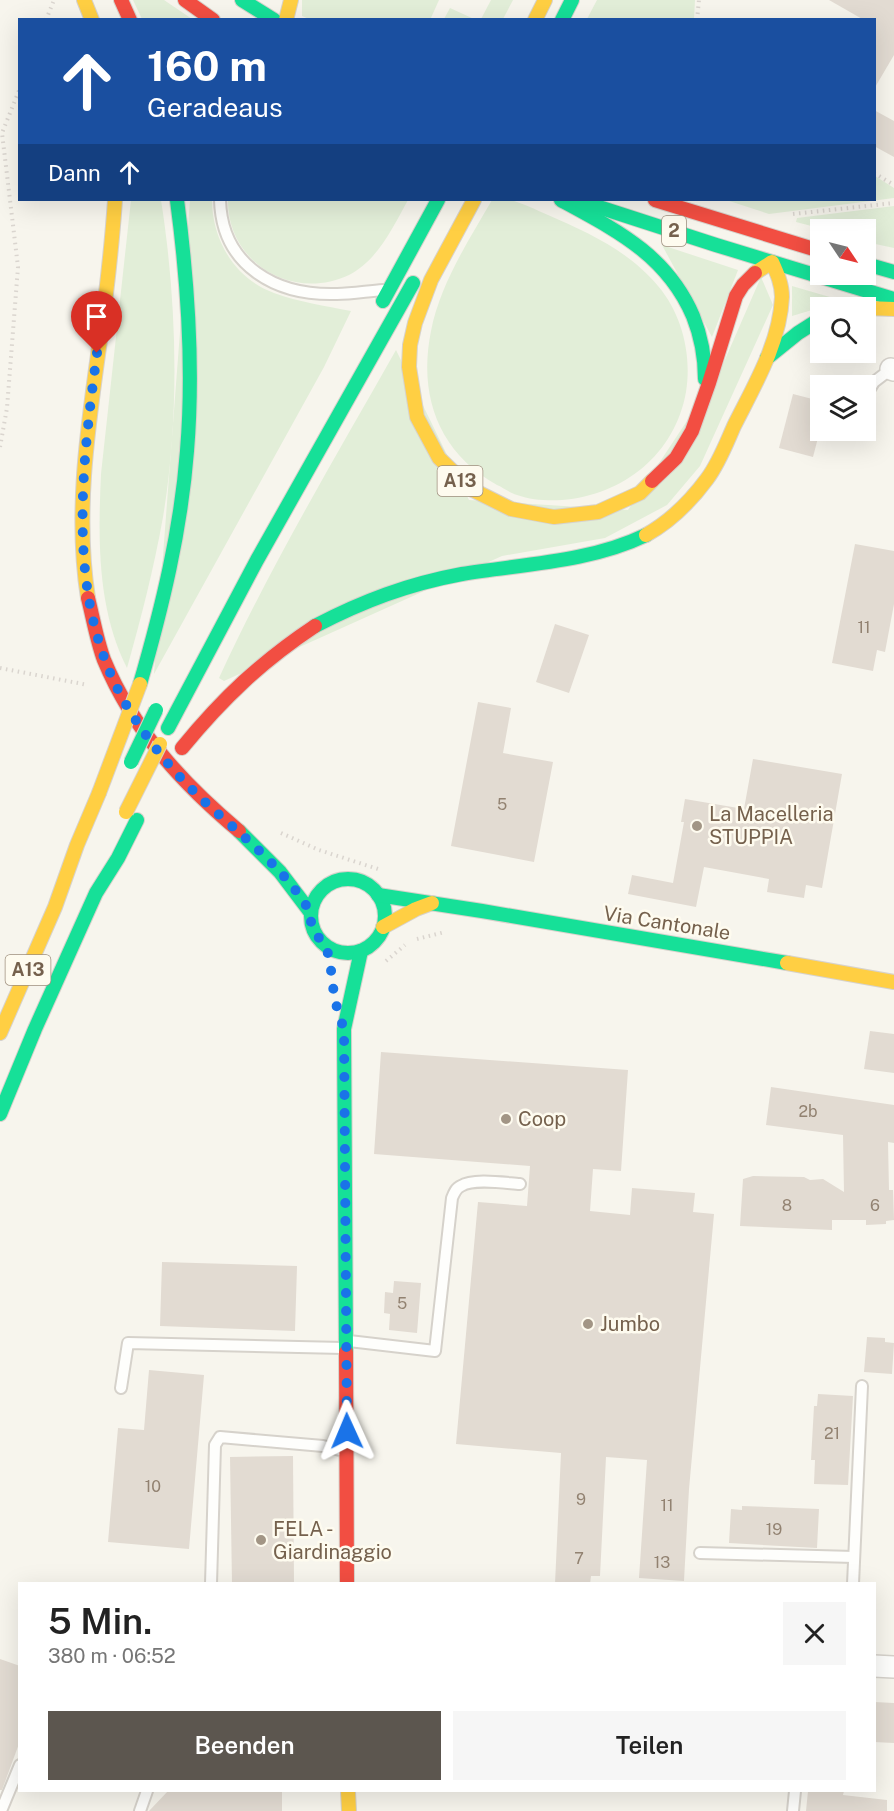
<!DOCTYPE html>
<html lang="de">
<meta charset="utf-8">
<style>
:root{--surface:#fff;--page:#f6f6f6;--text:#222;--muted:#767676;--accent:#5c564f}
body{margin:0;font-family:"Public Sans",sans-serif;background:var(--page);color:var(--text);height:100vh;display:flex;flex-direction:column;font-size:22px;white-space:nowrap}
*{box-sizing:border-box;margin:0}
p{font-size:20px;color:var(--muted)}
.icon{flex:none;width:33px;height:33px;fill:none;stroke:currentColor;stroke-width:2;stroke-linecap:round;stroke-linejoin:round}
.map{position:relative;flex:1;overflow:hidden}
.sheet{position:absolute;left:18px;top:1582px;width:858px;height:210px;display:flex;flex-direction:column;background:var(--surface);border-radius:0px;box-shadow:0 6px 24px #0002}
.sheet>*{flex:none}
.top-card{position:absolute;left:18px;top:18px;width:858px;height:183px;border-radius:0px;box-shadow:0 6px 24px #0002;background:#1a4fa0;color:#fff;overflow:hidden}
.needle{width:39px;rotate:125deg}
.fabs{position:absolute;left:810px;top:219px;display:grid;gap:12px}
.fabs a{display:grid;place-items:center;width:66px;height:66px;border-radius:0px;background:var(--surface);box-shadow:0 6px 24px #0002;font-size:30px}
.pin{position:absolute;display:grid;place-items:center;width:51px;height:51px;color:#fff;margin:-62px -26px;border-radius:50% 50% 50% 0;rotate:-45deg;box-shadow:0 0 6px #0007}
.pin .icon{rotate:45deg}
.me{position:absolute;width:66px;margin:-33px;rotate:359deg;stroke-linejoin:round;filter:drop-shadow(0 0 4px #0008)}
.turn{display:flex;align-items:center;gap:21px;height:126px;padding:0 30px;font-size:27px}
.turn .icon{width:78px;height:78px;stroke-width:2.5}
.turn b{display:block;font-size:42px;line-height:51px}
.then{display:flex;align-items:center;height:57px;padding:0 30px;background:#0003;gap:12px;font-size:22px}
.round{display:grid;place-items:center;flex:none;width:63px;height:63px;border-radius:0px;background:var(--page)}
.headline{display:flex;align-items:center;justify-content:space-between;height:102px;padding:0 30px}
h1{font-size:36px;font-weight:600;line-height:45px}
.cta{display:flex;gap:12px;margin-top:auto;padding:12px 30px}
.cta a{flex:1;height:69px;border-radius:0px;background:var(--accent);color:#fff;font-size:24px;font-weight:600;line-height:69px;text-align:center}
.cta a+a{background:var(--page);color:var(--text)}
.map>svg:first-child{display:block}
</style>
<div class="map">
<svg width="894" height="1811" viewBox="0 0 894 1811">
<rect width="100%" height="100%" fill="#f7f5ed"/>
<!-- green -->
<g fill="#e2eed8">
<path d="M133,0h31l28,19h-50z"/>
<path d="M302,0h137l-9,20 -121,-1 -7,-3z"/>
<path d="M491,0h22l-10,19h-22z"/>
<path d="M597,0h98l-1,19h-107z"/>
<path d="M450,8l24,11h-30z"/>
<path d="M875,176l19,12v10l-125,16 -43,-14h148z"/>
<path d="M131,200h30c16,102 19,215 2,317 -9,51 -22,101 -36,151 -30,-59 -29,-129 -26,-194z"/>
<path d="M190,200h22c0,40 23,79 62,93 25,9 51,13 77,18l-27,56 -170,307z"/>
<path d="M228,200h180c-15,27 -30,60 -59,75 -57,27 -122,-13 -121,-75z"/>
<path d="M492,200c6,0 13,-1 18,0 13,3 26,10 38,15 41,18 81,36 110,71 24,28 34,69 28,106 -11,62 -62,103 -124,108 -14,1 -31,0 -45,-5 -7,-2 -13,-7 -20,-10 -59,-33 -79,-90 -66,-154 9,-47 38,-91 61,-131z"/>
<path d="M894,206v42l-28,-6v-12l-43,-1 -27,-7 1,-4z"/>
<path d="M662,245l76,25 -26,67z"/>
<path d="M761,277l12,28 -73,161 -33,39 -62,33 -103,18 -278,125 -5,-3c52,-113 116,-220 177,-328l73,150 159,10 92,-139z"/>
<path d="M792,286l48,14 -1,2 -47,14z"/>
</g>
<!-- building -->
<g fill="#e2dbd2">
<path d="M829,0h65v55l-20,34v-69h-10z"/>
<path d="M874,110l20,11v36l-20,-11z"/>
<path d="M793,394l27,7v29l-7,27 -34,-9z"/>
<path d="M855,544l39,7v53l-9,48 -8,-2 -4,21 -41,-8z"/>
<path d="M555,624l34,11 -20,58 -33,-11z"/>
<path d="M478,702l33,6 -8,45 50,9 -19,100 -83,-16z"/>
<path d="M753,759l89,15 -20,114 -16,-3 -2,13 -37,-6 2,-13 -65,-12 -8,40 -68,-13 4,-19 41,8 11,-61h-3l4,-23 59,10z"/>
<path d="M870,1031l24,3v39l-30,-4z"/>
<path d="M381,1052l247,18 -7,101 -28,-2 -3,42 40,4 2,-27 63,5 -2,19 21,2 -25,275 -5,92 -45,-3 8,-118 -41,-3 -6,119h-9l-1,8h-35l6,-131 -105,-9 22,-242 49,4 3,-40 -156,-12z"/>
<path d="M771,1087l123,18v38l-6,-1 1,48h4l1,30 -8,1v3l-20,1v-5h-34v10l-92,-4 3,-47 10,-3 51,1 6,3 13,-1 21,13 -1,-57 -77,-10z"/>
<path d="M162,1262l135,4 -2,65 -135,-5z"/>
<path d="M394,1281l27,2 -4,50 -28,-3 1,-16 -6,-1 1,-21 8,1z"/>
<path d="M867,1337l18,1v4l9,1 -2,31 -28,-2z"/>
<path d="M149,1370l55,5 -15,174 -81,-7 10,-114 26,2z"/>
<path d="M818,1394l35,2 -5,89 -34,-1 1,-24h-4l3,-54h3z"/>
<path d="M293,1456l1,128h-62l-2,-127z"/>
<path d="M742,1506l77,3 -2,39 -88,-5 2,-34 11,1z"/>
<path d="M0,1659l20,7v75l-18,49h-2z"/>
<path d="M874,1702l20,1v40l-20,-1z"/>
<path d="M168,1791h114v20h-133z"/>
<path d="M808,1791h36l-1,4 44,5v11h-81z"/>
</g>
<g fill="none" stroke-linecap="round" stroke-linejoin="round">
<defs>
<g id="lane">
<path d="M220,200c2,66 56,96 117,94 15,0 31,-3 46,-4"/>
<path d="M866,395l8,-13 17,-13"/>
<path d="M349,1341l86,10 17,-153c2,-5 4,-10 9,-12 12,-8 44,-3 59,-2"/>
<path d="M121,1388l7,-45 215,5"/>
<path d="M700,1553l154,4"/>
<path d="M211,1584l4,-139 5,-8 103,9 21,5"/>
<path d="M853,1584l9,-198"/>
<path d="M1,1811l19,-46"/>
<path d="M140,1811l7,-20"/>
<path d="M793,1811l2,-20"/>
</g>
<g id="street">
<path d="M891,369l3,1"/>
<path d="M874,1666l20,1"/>
</g>
<g id="fast">
<path d="M242,0l32,20"/>
<path d="M562,20l10,-20"/>
<path d="M561,200c55,30 106,55 132,116 8,20 12,41 12,63"/>
<path d="M577,200l139,45 178,54"/>
<path d="M866,264l28,8"/>
<path d="M383,301l55,-101"/>
<path d="M767,358l31,-25 22,-14"/>
<path d="M315,626c48,-25 93,-42 147,-52 62,-10 128,-12 184,-39"/>
<path d="M140,684c22,-76 41,-154 47,-233 7,-84 1,-168 -10,-251"/>
<path d="M168,728l89,-168 156,-277"/>
<path d="M239,831l41,41 31,41"/>
<circle cx="348" cy="916" r="37"/>
<path d="M378,895l104,16 305,52"/>
<path d="M0,1114l35,-85 61,-136 22,-35 19,-38"/>
<path d="M346,1352l-2,-323 17,-78"/>
</g>
<g id="slow">
<path d="M84,0l8,20"/>
<path d="M286,20l5,-20"/>
<path d="M535,20l10,-20"/>
<path d="M474,200l-43,80 -16,43 -5,22 -1,22 8,50 22,41 32,31 40,20 43,8 44,-5 42,-19 12,-12"/>
<path d="M866,308l28,1"/>
<path d="M646,535c25,-14 44,-33 61,-56 12,-16 19,-35 27,-53 20,-40 46,-83 48,-129 0,-13 -5,-24 -10,-35l-17,11"/>
<path d="M88,598c-14,-88 1,-178 13,-265 6,-45 11,-89 14,-133"/>
<path d="M383,927l33,-18 16,-6"/>
<path d="M787,963l107,19"/>
<path d="M0,1033l55,-126 22,-62 22,-52"/>
<path d="M348,1791l1,20"/>
</g>
<g id="jam">
<path d="M121,0l9,20"/>
<path d="M185,0l28,20"/>
<path d="M655,200l165,51"/>
<path d="M652,481l24,-23 16,-27 17,-48 27,-87 7,-11 12,-12"/>
<path d="M88,598c5,20 9,43 16,62 29,70 78,123 135,171"/>
<path d="M182,748c41,-50 79,-86 133,-122"/>
<path d="M346,1352l1,232"/>
</g>
</defs>
<!-- lane casing -->
<use href="#lane" stroke="#d6d2cb" stroke-width="14"/>
<!-- street casing -->
<use href="#street" stroke="#d6d2cb" stroke-width="24"/>
<!-- fast casing -->
<use href="#fast" stroke="#d7d2cb" stroke-width="16"/>
<!-- slow casing -->
<use href="#slow" stroke="#d7d2cb" stroke-width="16"/>
<!-- jam casing -->
<use href="#jam" stroke="#d7d2cb" stroke-width="16"/>
<!-- path -->
<g stroke="#dad5cf" stroke-width="4" stroke-dasharray="1.5 4.5" stroke-linecap="butt">
<path d="M46,20l8,-20"/>
<path d="M697,20l2,-20"/>
<path d="M874,173l20,12"/>
<path d="M793,214l101,-11"/>
<path d="M0,447l7,-39 11,-141 -16,-134 18,-45"/>
<path d="M0,668l88,17"/>
<path d="M281,833l38,17 59,19"/>
<path d="M417,939l28,-7"/>
<path d="M386,961l19,-16"/>
</g>
<!-- lane -->
<use href="#lane" stroke="#fefefc" stroke-width="10"/>
<!-- street -->
<use href="#street" stroke="#fefefc" stroke-width="21"/>
<!-- fast -->
<use href="#fast" stroke="#16e098" stroke-width="14"/>
<!-- slow -->
<use href="#slow" stroke="#ffcf43" stroke-width="14"/>
<!-- jam -->
<use href="#jam" stroke="#f24e42" stroke-width="14"/>
<defs>
<path id="fast-bridge" d="M131,762l25,-52"/>
<g id="slow-bridge">
<path d="M99,793l41,-109"/>
<path d="M126,812l34,-68"/>
</g>
</defs>
<!-- fast-bridge casing -->
<use href="#fast-bridge" stroke="#d8d2cb" stroke-width="16" stroke-linecap="butt"/>
<!-- slow-bridge casing -->
<use href="#slow-bridge" stroke="#d8d2cb" stroke-width="16" stroke-linecap="butt"/>
<!-- fast-bridge -->
<use href="#fast-bridge" stroke="#16e098" stroke-width="14"/>
<!-- slow-bridge -->
<use href="#slow-bridge" stroke="#ffcf43" stroke-width="14"/>
</g>
<g fill="none" stroke-linecap="round" stroke-linejoin="round">
<!-- route -->
<path stroke="#1a73e8" stroke-width="10" stroke-dasharray="0 18" d="M97,353c-16,121 -34,258 38,366 19,30 44,59 70,83 37,34 78,65 104,108 3,5 1,11 3,17 3,9 12,14 15,23 4,14 5,30 7,44 2,12 6,24 10,35l3,402"/>
</g>
<!-- markers -->
<g fill="#a29585" stroke="#fefbef" stroke-width="2">
<circle cx="697" cy="826" r="6"/>
<circle cx="506" cy="1119" r="6"/>
<circle cx="588" cy="1324" r="6"/>
<circle cx="261" cy="1540" r="6"/>
</g>
<g text-anchor="middle" stroke-width="5" stroke-linejoin="round" paint-order="stroke">
<!-- number labels -->
<g font-size="16" fill="#928271">
<text x="864" y="633">11</text>
<text x="502" y="810">5</text>
<text x="808" y="1117">2b</text>
<text x="787" y="1211">8</text>
<text x="875" y="1211">6</text>
<text x="402" y="1309">5</text>
<text x="832" y="1439">21</text>
<text x="153" y="1492">10</text>
<text x="581" y="1505">9</text>
<text x="667" y="1511">11</text>
<text x="774" y="1535">19</text>
<text x="579" y="1564">7</text>
<text x="662" y="1568">13</text>
</g>
<!-- shield labels -->
<g fill="#fefbef" stroke="#9e8f7e" stroke-width="1.5">
<rect x="662" y="216" width="24" height="30" rx="4.5"/>
<rect x="437.5" y="466" width="45" height="30" rx="4.5"/>
<rect x="5.5" y="955" width="45" height="30" rx="4.5"/>
</g>
<g font-size="18" font-weight="bold" fill="#75614d">
<text x="674" y="237">2</text>
<text x="460" y="487">A13</text>
<text x="28" y="976">A13</text>
</g>
<!-- poi labels -->
<g font-size="20" fill="#75614d" stroke="#fefbef" text-anchor="start">
<text x="709" y="821">La Macelleria<tspan x="709" dy="23">STUPPIA</tspan></text>
<text x="518" y="1126">Coop</text>
<text x="600" y="1331">Jumbo</text>
<text x="273" y="1536">FELA -<tspan x="273" dy="23">Giardinaggio</tspan></text>
</g>
<!-- street labels -->
<g font-size="20" fill="#75614d" stroke="#fefbef">
<text transform="translate(667 923) rotate(9)" y="7">Via Cantonale</text>
</g>
</g>
</svg>
<div class="fabs">
<a><svg class="needle" viewBox="-14 -14 28 28"><path d="M0-13l5 13h-10z" fill="#e53935"/><path d="M0 13l5-13h-10z" fill="#767676"/></svg></a>
<a><svg class="icon" aria-label="search" viewBox="0 0 24 24"><circle cx="10" cy="10" r="6"/><path d="M15 15l6 6"/></svg></a>
<a><svg class="icon" aria-label="layers" viewBox="0 0 24 24"><path d="M12 4l9 5-9 5-9-5zM3 14l9 5 9-5"/></svg></a>
</div>
<div class="pin" style="left:97px;top:353px;background:#d93025"><svg class="icon" aria-label="arrive" viewBox="0 0 24 24"><path d="M6 21V4h12l-3 4 3 4H6"/></svg></div>
<svg class="me" style="left:347px;top:1431px" viewBox="-20 -20 40 40"><path d="M0-17L14 15 0 8-14 15z" fill="#1a73e8" stroke="#fff" stroke-width="4"/></svg>
<div class="top-card">
<div class="turn"><svg class="icon" aria-label="ahead" viewBox="0 0 24 24"><path d="M12 20V5M6 11l6-6 6 6"/></svg><div><b>160 m</b>Geradeaus</div></div>
<div class="then">Dann<svg class="icon" aria-label="ahead" viewBox="0 0 24 24"><path d="M12 20V5M6 11l6-6 6 6"/></svg></div>
</div>
<section class="sheet">
<div class="headline"><div><h1>5 Min.</h1><p>380 m · 06:52</p></div><a class="round"><svg class="icon" aria-label="close" viewBox="0 0 24 24"><path d="M6 6l12 12M18 6L6 18"/></svg></a></div>
<div class="cta"><a>Beenden</a><a>Teilen</a></div>
</section>
</div>
